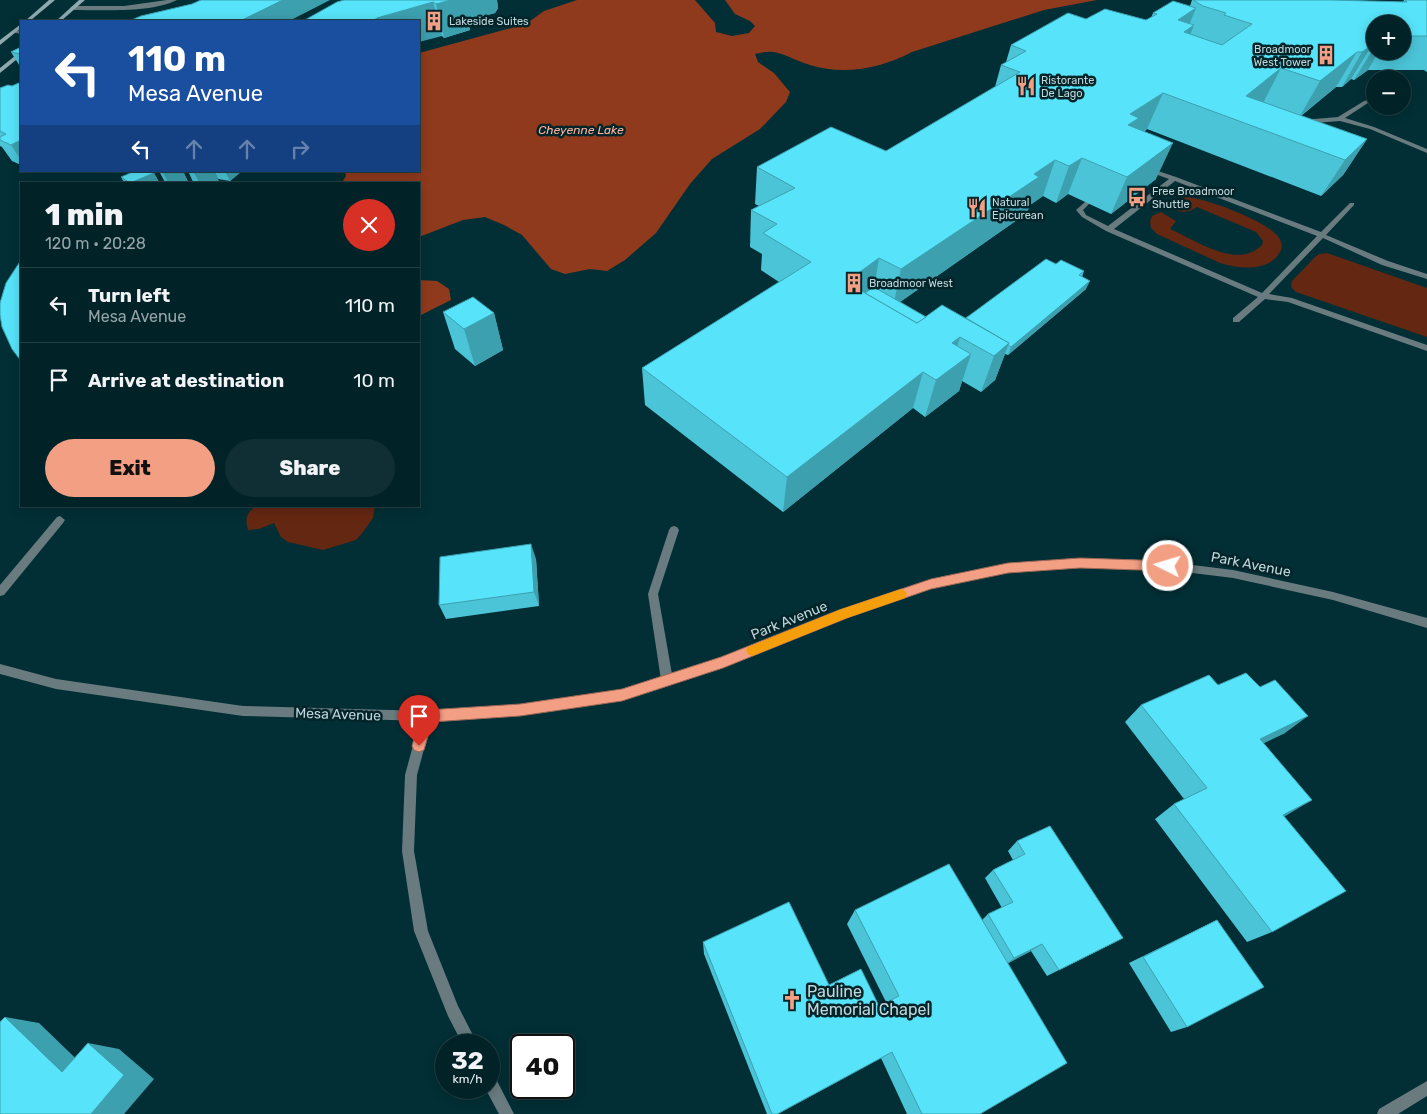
<!DOCTYPE html>
<meta charset="utf-8">
<style>
:root{--surface:#012328;--page:#0f2f34;--text:#f1f3f6;--muted:#96a4a8;--line:#234045;--accent:#f39f83}
body{margin:0;font-family:Rubik,sans-serif;background:var(--page);color:var(--text);height:100vh;display:flex;flex-direction:column;font-size:19px;white-space:nowrap}
*{box-sizing:border-box;margin:0}
p{font-size:16px;color:var(--muted)}
.icon{flex:none;width:28px;height:28px;fill:none;stroke:currentColor;stroke-width:2;stroke-linecap:round;stroke-linejoin:round}
.map{position:relative;flex:1;overflow:hidden}
.drawer{position:absolute;left:20px;top:182px;width:400px;height:325px;display:flex;flex-direction:column;background:var(--surface);border-radius:0px;box-shadow:0 2px 12px #0003,0 0 0 1px var(--line)}
.drawer>*{flex:none}
.guide{position:absolute;left:20px;top:20px;width:400px;height:152px;border-radius:0px;box-shadow:0 2px 12px #0003,0 0 0 1px var(--line);background:#1a4fa0;color:#fff;overflow:hidden}
.controls{position:absolute;left:1366px;top:15px;display:grid;gap:10px}
.controls a{display:grid;place-items:center;width:45px;height:45px;border-radius:50%;background:var(--surface);box-shadow:0 2px 12px #0003,0 0 0 1px var(--line);font-size:25px}
.speed{position:absolute;left:435px;top:1034px;display:flex;gap:10px;font-size:25px;font-weight:700;text-align:center}
.speed>*{display:grid;place-content:center;width:65px;height:65px;border-radius:50%;background:var(--surface);box-shadow:0 2px 12px #0003,0 0 0 1px var(--line);line-height:1}
.speed small{font-size:12px;font-weight:400}
.speed .limit{border:2px solid #111;border-radius:8px;background:#fff;color:#111}
.pin{position:absolute;display:grid;place-items:center;width:42px;height:42px;color:#fff;margin:-51px -21px;border-radius:50% 50% 50% 0;rotate:-45deg;box-shadow:0 0 5px #0007}
.pin .icon{rotate:45deg}
.me{position:absolute;width:55px;margin:-28px;rotate:275deg;stroke-linejoin:round;filter:drop-shadow(0 0 4px #0008)}
.turn{display:flex;align-items:center;gap:18px;height:105px;padding:0 25px;font-size:22px}
.turn .icon{width:65px;height:65px;stroke-width:2.5}
.turn b{display:block;font-size:35px;line-height:42px}
.lanes{display:flex;align-items:center;height:48px;padding:0 25px;background:#0003;justify-content:center;gap:25px;direction:ltr}
.lanes .off{opacity:.35}
.round{display:grid;place-items:center;flex:none;width:52px;height:52px;border-radius:26px;background:var(--page)}
.summary{display:flex;align-items:center;justify-content:space-between;height:85px;padding:0 25px}
h1{font-size:30px;font-weight:800;line-height:38px}
.cta{display:flex;gap:10px;margin-top:auto;padding:10px 25px}
.cta a{flex:1;height:58px;border-radius:30px;background:var(--accent);color:#111;font-size:20px;font-weight:800;line-height:58px;text-align:center}
.cta a+a{background:var(--page);color:var(--text)}
ul{padding:0;list-style:none}
li{display:flex;align-items:center;gap:15px;height:75px;padding:0 25px;border-top:1px solid var(--line)}
li div{flex:1}
li b{display:block;font-size:19px}
li em{font-style:normal}
.map>svg:first-child{display:block}
</style>
<div class="map">
<svg width="1427" height="1114" viewBox="0 0 1427 1114">
<rect width="100%" height="100%" fill="#012f35"/>
<!-- green -->
<g fill="#642712">
<path d="M1185,197c19,0 85,25 94,41 3,5 4,9 1,14 -11,20 -41,17 -60,11l-63,-29 -6,-6 -1,-6 2,-6 9,-4 15,9 -6,8c27,12 68,41 92,16l1,-4 -7,-9 -59,-25c-12,8 -18,5 -30,-1l7,-6z"/>
<path d="M1327,253l100,35v49l-131,-45 -5,-5 1,-6 23,-24 4,-3z"/>
<path d="M256,506h119l-2,12 -10,14 -7,8 -33,10 -35,-8 -7,-5 -7,-14 -15,6 -11,1c-3,-11 -2,-17 8,-24z"/>
</g>
<!-- water -->
<g fill="#8f3a1c">
<path d="M577,0h118l20,23 1,9 16,4 17,-3 6,-7 -5,-5 -15,-7 -10,-14h372l-53,10 -132,42c-31,16 -67,24 -102,13 -22,-6 -31,-18 -55,-11l3,8 16,11 16,19 -4,10 -26,27 -48,30 -22,25 -34,49 -31,27 -18,11 -17,-2 -25,5 -14,-5 -29,-34 -18,-10 -19,-8 -22,3 -44,17v-53h-78l5,-8 -1,-5h74v-118l107,-29 18,-13z"/>
<path d="M419,280l18,1 12,8 2,11 -32,16z"/>
</g>
<g fill="none" stroke-linecap="round" stroke-linejoin="round">
<!-- service -->
<g fill="#697b7e" fill-rule="evenodd">
<path d="M167,0h10c-25,13 -76,10 -104,10l-3,-2 3,-2h51z"/>
<path d="M21,30v4l-10,-2z"/>
<path d="M1375,98v4l-7,1 -23,15 29,9 53,22v4l-57,-24 -30,-8 -38,3 -3,-2 3,-2 36,-3 26,-16z"/>
<path d="M1146,167l30,10 145,55 29,-29h4v2l-28,30 62,26 39,13v5l-45,-14 -59,-27 -54,56 23,4 135,47v6l-139,-49 -23,-3 -26,23h-6v-4l25,-21 -152,-66 -24,-14 -6,-7 9,-8h4v2l-6,6 3,5 22,11 61,-47 -25,-9 -1,-1zM1175,181l142,55 -55,57 -148,-64z"/>
<path d="M60,516l5,4 -2,3 -59,72 -4,1v-11l57,-68z"/>
<path d="M674,526l3,1 2,3 -21,64 15,86 -2,4 -4,1 -4,-1 -2,-4 -13,-86 21,-64 2,-3z"/>
<path d="M1427,1081v15l-29,18h-21l2,-5z"/>
</g>
<!-- minor -->
<g fill="#697b7e" fill-rule="evenodd">
<path d="M427,711l4,1 2,4 -16,59 -3,76 14,80 30,75 20,39h-15l-15,-29 -34,-85 -12,-80 3,-76 16,-59 2,-4z"/>
<path d="M489,1073l5,2 20,39h-15l-14,-26h4z"/>
</g>
<!-- tertiary -->
<path fill="#697b7e" fill-rule="evenodd" d="M1080,559l72,1 81,10 100,22 94,26v10l-94,-28 -100,-22 -81,-10 -72,-1 -72,5 -77,16 -84,29 -124,50 -101,33 -102,15 -93,6 -184,-5 -187,-27 -56,-15v-10l56,15 187,27 184,5 93,-6 102,-15 99,-32 119,-47 91,-31 77,-16z"/>
<!-- secondary -->
<g fill="#8eaab0" fill-rule="evenodd">
<path d="M49,0h6l-25,21h-5z"/>
<path d="M79,0h6l-24,21h-5z"/>
<path d="M21,24v4l-21,17v-5z"/>
<path d="M21,51v5l-21,17v-5z"/>
</g>
</g>
<!-- wall -->
<g fill="#4bc4d7" fill-rule="evenodd">
<path d="M344,0h153l1,8 -3,5 -26,7 1,3h-1l1,7 -26,8 -2,-2z"/>
<path d="M1192,0h139l72,2 1,-2h23v72l-3,-2h-56l-14,10 -3,-1 -9,8h-6l-35,29 66,23 -24,36 -22,21 -174,-67 -3,3 12,47 -45,35 -43,-20 -12,9 -13,-7 -13,9 -3,8 -127,89 26,15 39,1 91,-54 28,7 -2,6 4,12 -78,66 -3,-1 -10,26 -14,12 -19,-11 -3,10 -34,26 -12,-9 -130,104 -138,-107 -3,-37 137,-86 -18,-12 1,-16 -12,-7 1,-37 8,-4 -4,-2 2,-37 129,-16 109,-64 6,-22 5,-3 5,-17 75,-26 60,1 5,-2 2,-5 37,-7zM1375,24h27v27h-27z"/>
<path d="M21,47v21l-10,-16z"/>
<path d="M21,82v83l-9,-4 -10,-14 -2,-1v-58l12,-2z"/>
<path d="M159,171h24l6,13h-23z"/>
<path d="M188,171h26l6,13h-26z"/>
<path d="M214,171h28l-12,10 -12,-2z"/>
<path d="M154,173l6,11h-35l-4,-7z"/>
<path d="M443,312l51,1 9,37 -28,16 -20,-17z"/>
<path d="M536,559l3,47 -93,13 -7,-14z"/>
<path d="M1218,685l67,48 -22,10 21,74 -12,115 -25,10 -92,-123 19,-15 10,-5 -59,-77 16,-17z"/>
<path d="M1017,841l106,97 -76,38 -16,-25 -23,12 -28,151h-73l-26,-56 -103,56h-11l-63,-160 -1,-12 126,43 50,21 7,-4 -39,-78 8,-14 127,10 6,-6 14,-6 -17,-30 8,-8 20,-10 -5,-9z"/>
<path d="M1217,920l-30,107 -16,5 -42,-69z"/>
</g>
<!-- shaded-wall -->
<g fill="#3da0af">
<path d="M283,0h47l-41,21h-49z"/>
<path d="M451,0h46l1,8 -3,5 -26,7 1,3h-1l1,7 -26,8 -8,-34z"/>
<path d="M433,2l9,34 -23,6v-21h-46l4,-3z"/>
<path d="M1196,8l-9,22 7,-5 -14,35 -2,-40z"/>
<path d="M1372,45l-21,34 -9,8 20,-35z"/>
<path d="M1375,46v5h4l-11,19 -14,10z"/>
<path d="M1357,52l-21,35 -36,29 20,-35z"/>
<path d="M1281,68l-18,35 -17,-7z"/>
<path d="M1163,93l-16,36 -29,19 12,-34z"/>
<path d="M1367,139l-24,36 -22,21 24,-36z"/>
<path d="M21,140v20l-10,-15z"/>
<path d="M1173,143l-17,36 -45,35 16,-37z"/>
<path d="M1082,158l-14,36 -12,9 13,-37z"/>
<path d="M1055,160l-12,36 -13,9 -3,8 -134,94 8,-38 133,-95z"/>
<path d="M162,171h21l6,13h-20z"/>
<path d="M193,171h21l6,13h-20z"/>
<path d="M225,171h17l-12,10z"/>
<path d="M154,173l6,11 -30,-1z"/>
<path d="M879,258l-6,37 -5,4 -22,-17z"/>
<path d="M1090,281l-4,8 -78,66 3,-8z"/>
<path d="M494,313l9,37 -28,16 -11,-37z"/>
<path d="M960,337l-10,33 21,-16 -12,37 -34,26 11,-37 16,-37z"/>
<path d="M1009,343l-14,37 -14,12 13,-36z"/>
<path d="M923,372l-10,36 -130,104 4,-35z"/>
<path d="M531,544l5,15 3,47 -5,-14z"/>
<path d="M1308,716l-23,17 -47,23 22,-17z"/>
<path d="M1312,800l-25,15 -28,15 24,-15z"/>
<path d="M1042,944l-11,7 -26,14 9,-7z"/>
<path d="M5,1017l34,6 55,53 -32,-4z"/>
<path d="M88,1043l31,6 35,30 -30,35h-33z"/>
</g>
<!-- building -->
<g fill="#57e4fa" stroke="#3da0af">
<path d="M201,0h82l-43,21h-111l12,-5 51,-12z"/>
<path d="M344,0h107l-15,4 -3,-2 -56,16 -4,3h-70l34,-19z"/>
<path d="M1193,0h138l76,2 -2,-2h22v36h-25v-12h-27v22l-3,-1 -10,7h-5l-37,29 -39,-13 -35,28 121,43 -22,21 -182,-67 -33,21 9,4 -11,7 45,18 -46,34 -45,-19 -13,8 -14,-6 -21,14 5,3 -138,92 -22,-11 -33,24 71,41 25,-18 67,38 -15,13 -34,-19 -8,6 19,11 -35,26 -13,-8 -136,105 -145,-109 169,-106 -48,-29 14,-9 -26,-14 44,-22 -38,-21 74,-40 55,24 134,-79 -19,-7 25,-14 -15,-6 57,-32 18,6 19,-10 41,11 11,-6 -4,-1 20,-12 23,7 -18,12 16,5 -10,7 38,13 30,-21 -28,-9 2,-2 -23,-7z"/>
<path d="M21,47v7l-10,-2z"/>
<path d="M21,82v58l-10,5 -11,-5v-3l6,-3 -6,-3v-43l8,-3 4,1z"/>
<path d="M135,171h17l2,2 -24,10 -9,-6z"/>
<path d="M1046,259l10,5 5,-4 23,11 -5,4 11,6 -79,66 -3,-2 1,-2 -43,-25z"/>
<path d="M21,260v101l-9,-12 -10,-22 -2,-12v-12l6,-20z"/>
<path d="M874,287l52,30 -9,6 -52,-30z"/>
<path d="M473,297l21,16 -30,16 -21,-17z"/>
<path d="M531,544l3,48 -95,13 1,-48z"/>
<path d="M1246,673l14,14 15,-7 33,36 -48,23 52,61 -29,15 63,76 -74,41 -98,-128 33,-16 -66,-83 68,-30 9,10z"/>
<path d="M1050,826l73,112 -64,32 -17,-26 -28,14 -26,-44 25,-12 -20,-32 32,-16 -8,-13z"/>
<path d="M949,864l118,199 -87,51h-58l-30,-62 -115,62h-5l-69,-172 86,-40 40,83 32,-16 18,37 20,-10 -44,-86z"/>
<path d="M1217,920l47,67 -77,40 -44,-70z"/>
<path d="M5,1017l57,55 26,-29 36,32 -33,39h-91v-92z"/>
</g>
<!-- route -->
<path fill="#f39f83" stroke="#9e6755" d="M1080,558l88,3 4,2 2,3 -2,3 -4,2 -88,-3 -72,5 -77,16 -84,29 -124,50 -101,33 -102,15 -88,6 -8,28 -5,2 -5,-2 -2,-4 8,-30 2,-4 5,-2 93,-6 102,-15 99,-32 118,-47 92,-31 77,-16z"/>
<!-- slow -->
<path fill="#f59e0b" d="M901,589l4,2 2,3 -2,4 -58,20 -95,38 -4,-2 -2,-4 2,-3 91,-37z"/>
<!-- icons -->
<defs>
<symbol id="building-bare" viewBox="-9 -9 18 18"><path d="M-4-6H4V6H1V3H-1V6H-4ZM-2.5-4.3h1.7v1.8h-1.7ZM.8-4.3h1.7v1.8H.8ZM-2.5-1h1.7V.8h-1.7ZM.8-1h1.7V.8H.8Z" fill="#f39f83" stroke="#032429" stroke-width="2.5" paint-order="stroke"/></symbol>
<symbol id="restaurant-bare" viewBox="-9 -9 18 18"><path d="M-5-6h1v4h1v-4h1v4h1v-4h1v5L-1.5 .5V6h-2V.5L-5-1ZM5-6V6H3V1.5H1.5Q1.5-4 5-6Z" fill="#f39f83" stroke="#032429" stroke-width="2.5" paint-order="stroke"/></symbol>
<symbol id="bus-bare" viewBox="-9 -9 18 18"><path d="M-5-6H5V4H4V6H2V4H-2V6H-4V4H-5ZM-3.5-4V0h7V-4ZM-3.5 1.2v1.5H-2V1.2ZM2 1.2v1.5H3.5V1.2Z" fill="#f39f83" stroke="#032429" stroke-width="2.5" paint-order="stroke"/></symbol>
<symbol id="church-bare" viewBox="-9 -9 18 18"><path d="M-1.2-6h2.4v3.5h3.3v2.4h-3.3V6h-2.4V-.1h-3.3v-2.4h3.3Z" fill="#f39f83" stroke="#032429" stroke-width="2.5" paint-order="stroke"/></symbol>
</defs>
<g fill-rule="evenodd">
<use href="#building-bare" x="420" y="7" width="28" height="28"/>
<use href="#building-bare" x="1312" y="41" width="28" height="28"/>
<use href="#restaurant-bare" x="1012" y="72" width="28" height="28"/>
<use href="#bus-bare" x="1123" y="183" width="28" height="28"/>
<use href="#restaurant-bare" x="963" y="194" width="28" height="28"/>
<use href="#building-bare" x="840" y="269" width="28" height="28"/>
<use href="#church-bare" x="778" y="986" width="28" height="28"/>
</g>
<g text-anchor="middle" stroke-width="5" stroke-linejoin="round" paint-order="stroke">
<!-- far-poi labels -->
<g font-size="11" fill="#c1d7db" stroke="#032429" text-anchor="start">
<text x="449" y="25">Lakeside Suites</text>
<text x="1311" y="53" text-anchor="end">Broadmoor<tspan x="1311" dy="13">West Tower</tspan></text>
<text x="1041" y="84">Ristorante<tspan x="1041" dy="13">De Lago</tspan></text>
<text x="1152" y="195">Free Broadmoor<tspan x="1152" dy="13">Shuttle</tspan></text>
<text x="992" y="206">Natural<tspan x="992" dy="13">Epicurean</tspan></text>
<text x="869" y="287">Broadmoor West</text>
</g>
<!-- far-water labels -->
<g font-size="12" font-style="italic" fill="#ffb69e" stroke="#032429">
<text x="581" y="134">Cheyenne Lake</text>
</g>
<!-- street labels -->
<g font-size="14" fill="#c1d7db" stroke="#032429">
<text transform="translate(1251 564) rotate(11)" y="5">Park Avenue</text>
<text transform="translate(789 620) rotate(-22)" y="5">Park Avenue</text>
<text transform="translate(338 714) rotate(2)" y="5">Mesa Avenue</text>
</g>
<!-- near-poi labels -->
<g font-size="16" fill="#c1d7db" stroke="#032429" text-anchor="start">
<text x="807" y="997">Pauline<tspan x="807" dy="18">Memorial Chapel</tspan></text>
</g>
</g>
</svg>
<div class="controls">
<a>+</a>
<a>−</a>
</div>
<div class="speed"><div>32<small>km/h</small></div><div class="limit">40</div></div>
<div class="pin" style="left:419px;top:746px;background:#d93025"><svg class="icon" aria-label="arrive" viewBox="0 0 24 24"><path d="M6 21V4h12l-3 4 3 4H6"/></svg></div>
<svg class="me" style="left:1168px;top:566px" viewBox="-20 -20 40 40"><circle r="17" fill="#f39f83" stroke="#fff" stroke-width="3"/><path d="M0-11L8 9 0 5-8 9z" fill="#fff"/></svg>
<div class="guide">
<div class="turn"><svg class="icon" aria-label="left" viewBox="0 0 24 24"><path d="M17 20v-9H6M10 6l-5 5 5 5"/></svg><div><b>110 m</b>Mesa Avenue</div></div>
<div class="lanes"><svg class="icon" aria-label="left" viewBox="0 0 24 24"><path d="M17 20v-9H6M10 6l-5 5 5 5"/></svg><svg class="icon off" aria-label="ahead" viewBox="0 0 24 24"><path d="M12 20V5M6 11l6-6 6 6"/></svg><svg class="icon off" aria-label="ahead" viewBox="0 0 24 24"><path d="M12 20V5M6 11l6-6 6 6"/></svg><svg class="icon off" aria-label="right" viewBox="0 0 24 24"><path d="M7 20v-9h11M14 6l5 5-5 5"/></svg></div>
</div>
<section class="drawer">
<div class="summary"><div><h1>1 min</h1><p>120 m · 20:28</p></div><a class="round" style="background:#d93025;color:#fff"><svg class="icon" aria-label="close" viewBox="0 0 24 24"><path d="M6 6l12 12M18 6L6 18"/></svg></a></div>
<ul>
<li><svg class="icon" aria-label="left" viewBox="0 0 24 24"><path d="M17 20v-9H6M10 6l-5 5 5 5"/></svg><div><b>Turn left</b><p>Mesa Avenue</p></div><em>110 m</em></li>
<li><svg class="icon" aria-label="arrive" viewBox="0 0 24 24"><path d="M6 21V4h12l-3 4 3 4H6"/></svg><div><b>Arrive at destination</b></div><em>10 m</em></li>
</ul>
<div class="cta"><a>Exit</a><a>Share</a></div>
</section>
</div>
